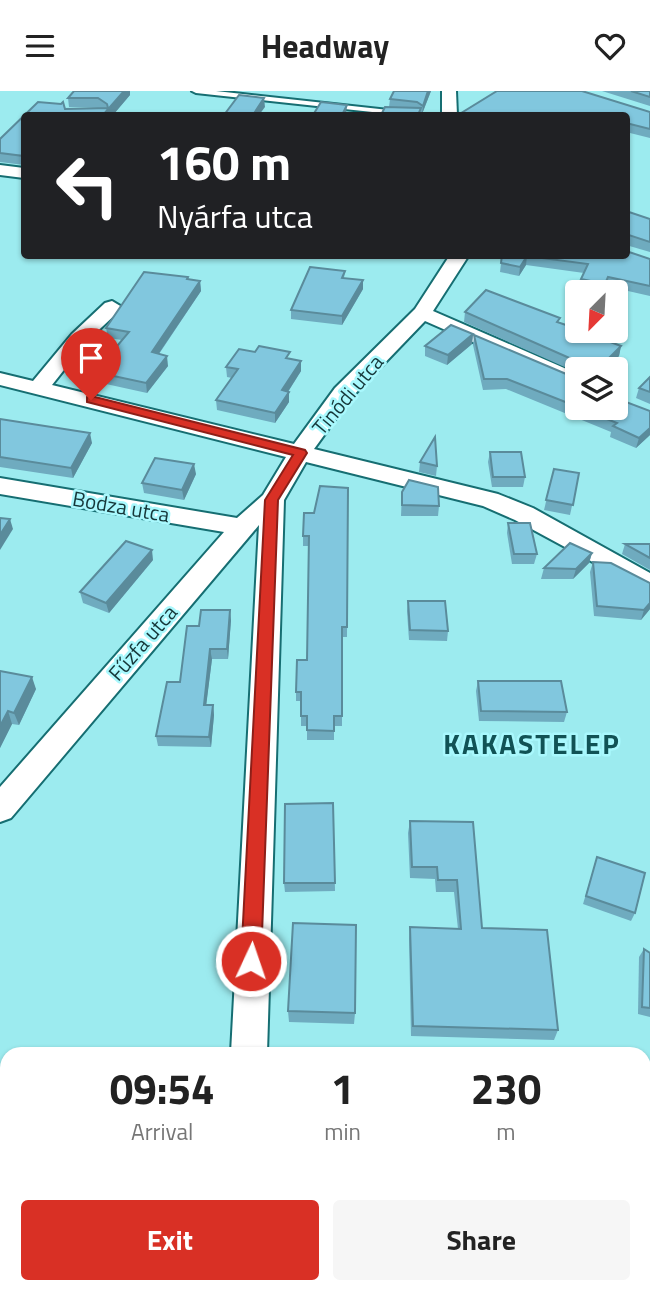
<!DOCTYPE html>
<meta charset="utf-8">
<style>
:root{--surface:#fff;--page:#f6f6f6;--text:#222;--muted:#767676;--accent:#d93025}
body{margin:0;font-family:"Titillium Web",sans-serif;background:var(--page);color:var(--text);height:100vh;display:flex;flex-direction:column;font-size:26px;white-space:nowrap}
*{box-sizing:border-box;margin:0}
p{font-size:23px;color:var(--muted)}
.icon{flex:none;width:38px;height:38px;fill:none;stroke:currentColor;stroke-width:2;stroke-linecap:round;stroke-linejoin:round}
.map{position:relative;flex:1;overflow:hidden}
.panel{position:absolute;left:0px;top:956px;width:651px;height:247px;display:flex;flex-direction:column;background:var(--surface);border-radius:21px 21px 0 0;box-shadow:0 2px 5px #0004}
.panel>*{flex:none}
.hud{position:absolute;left:21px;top:21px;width:609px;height:147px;border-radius:7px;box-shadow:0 2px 5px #0004;background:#202124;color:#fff;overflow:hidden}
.needle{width:46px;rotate:204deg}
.tools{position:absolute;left:565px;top:189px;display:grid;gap:14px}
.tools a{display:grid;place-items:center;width:63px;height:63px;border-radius:7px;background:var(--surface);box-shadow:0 2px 5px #0004;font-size:35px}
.pin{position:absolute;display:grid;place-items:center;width:60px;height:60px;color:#fff;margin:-72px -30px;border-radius:50% 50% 50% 0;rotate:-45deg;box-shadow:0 0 7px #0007}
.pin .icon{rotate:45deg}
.me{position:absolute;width:77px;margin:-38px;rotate:3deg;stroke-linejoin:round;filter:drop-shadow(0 0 5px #0008)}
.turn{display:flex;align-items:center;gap:24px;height:147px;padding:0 21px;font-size:32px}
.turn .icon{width:91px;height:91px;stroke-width:2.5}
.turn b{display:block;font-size:49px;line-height:60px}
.eta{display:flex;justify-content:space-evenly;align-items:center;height:119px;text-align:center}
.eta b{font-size:42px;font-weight:700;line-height:49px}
.button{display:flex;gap:14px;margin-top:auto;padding:14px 21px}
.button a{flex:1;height:80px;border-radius:7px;background:var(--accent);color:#fff;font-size:28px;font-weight:700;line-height:80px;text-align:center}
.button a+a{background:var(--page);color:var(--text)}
header{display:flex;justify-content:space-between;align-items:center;height:91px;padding:0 21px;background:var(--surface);font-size:32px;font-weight:700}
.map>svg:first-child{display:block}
</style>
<header><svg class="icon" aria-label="menu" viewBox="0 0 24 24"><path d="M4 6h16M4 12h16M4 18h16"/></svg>Headway<svg class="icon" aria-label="heart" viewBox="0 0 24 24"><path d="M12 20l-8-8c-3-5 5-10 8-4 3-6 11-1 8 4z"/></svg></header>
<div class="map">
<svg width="650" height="1202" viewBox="0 0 650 1202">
<rect width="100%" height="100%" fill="#9cebef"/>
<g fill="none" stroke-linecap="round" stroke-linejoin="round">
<defs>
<path id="lane" d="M192,0h24l200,22 4,2h-20l-204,-22z"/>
<g id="street">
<path d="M442,0h14l1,24h-15z"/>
<path d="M0,74l24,3v10l-24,-3z"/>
<path d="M450,164h19l-36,56 145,63v14l-153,-67 -74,77 -37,51 184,45 35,14 117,65v20l-135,-73 -32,-14 -177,-44 -22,38 -17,553h-36l28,-528 -248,293 -11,4v-35l224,-255 -224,-38v-16l237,40 26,-23 23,-38 -286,-72v-12l33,8 39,-47 33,-31 7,-2 10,6 -3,4 -33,31 -34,43 242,59 41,-56 80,-79z"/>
<rect x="225" y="1195" width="42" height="7"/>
</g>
</defs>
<!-- lane casing -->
<use href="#lane" stroke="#166e72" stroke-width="4"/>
<!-- street casing -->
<use href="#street" stroke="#166e72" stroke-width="4"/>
<!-- lane -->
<use href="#lane" fill="#fff" fill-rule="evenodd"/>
<!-- street -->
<use href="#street" fill="#fff" fill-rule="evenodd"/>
</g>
<!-- wall -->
<g fill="#6fabbf">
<path d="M74,0h56v4l-17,20h-89v50l-24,-3v-23l38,-37 23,2 2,-2 2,7 35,-1 -31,-1 -1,-9z"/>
<path d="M431,0l-9,23 -33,-7 1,-8z"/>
<path d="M602,0h48v15z"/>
<path d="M650,21v26l-24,-6v-17z"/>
<path d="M626,120l24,8v33l-24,-7z"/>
<path d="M502,164l148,4v37l-44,-10 -3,6 -24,-4 5,-15 -58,-8 -7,11 -19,-4z"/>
<path d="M345,180l-1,7 19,2v9l-21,36 -51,-6v-9z"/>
<path d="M188,188l12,2 1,10 -42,63 9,12 -21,27 -50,-11 -2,-10 27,-32 -14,-2 -2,-10z"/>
<path d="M465,221l95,11 61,23 -2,10 -13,13h-28v4l-114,-51z"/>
<path d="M473,243l-1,10 -25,21 -22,-9v-10z"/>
<path d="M474,244l104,44v29h38l2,-9 32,12v24l-14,13 -26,-11 1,-5 -105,-43 -23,1 -10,-45z"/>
<path d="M290,268l11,2v10l-13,21 1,10 -14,21 -58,-13 -1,-10 16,-22 -5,-1 -1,-10z"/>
<path d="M650,286v27l-14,-6 3,-10z"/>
<path d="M0,328l92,24 -19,35 -73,-11z"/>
<path d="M490,361l35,25 -2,10h-31l-4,-25z"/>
<path d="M420,371l17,4 -1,10 -17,-4z"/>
<path d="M554,378l25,4 -9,42 -26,-5z"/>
<path d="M196,383l-12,26 -40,-7 -2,-10z"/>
<path d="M348,397l-1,149h-5v89h-8v14h-27v-14h-6v-25h-5v-9l11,-32 2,-114h-6v-10l11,-23z"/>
<path d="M402,401l37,14 -1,10h-37z"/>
<path d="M508,432l29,31 -3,10h-22l-5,-31z"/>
<path d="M625,453h25v26l-28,-16z"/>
<path d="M592,462l-3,10 -16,16h-32l3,-11z"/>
<path d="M153,469l-44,53 -26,-10 -3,-11z"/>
<path d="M593,471l57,47 -9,11 -47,-4 -4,-44z"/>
<path d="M408,510l40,30 -1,10 -38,-1 -2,-29z"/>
<path d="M231,529l-3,39h-16l-6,46h7l1,10 -3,32 -53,-1 -2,-10 24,-54 19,-56z"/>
<path d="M0,580l36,18 -17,36 -7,-1 -12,24z"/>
<path d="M478,590l89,31 -3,10 -85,-1 -3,-30z"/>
<path d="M333,712l2,88 -50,1 -1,-9z"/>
<path d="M410,730l63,1 9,106 76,102 -4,10 -143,-4 -2,-98 1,-11 48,2 -4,-37h-18l-1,-13 -25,-1 -2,-45z"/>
<path d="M597,766l38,56 -4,8 -48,-17z"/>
<path d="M644,858l6,4v64l-12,-3 1,-57z"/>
<path d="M288,920l67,2 -1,11 -65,-2z"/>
<path d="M644,1009l6,41v107h-6z"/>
</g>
<!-- shaded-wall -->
<g fill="#5a8b9b">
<path d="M124,0h6v4l-17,20h-10z"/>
<path d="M428,0h3l-9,23 1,-8z"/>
<path d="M264,7l1,9 -6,8h-6z"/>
<path d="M347,14l-1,10h-4z"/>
<path d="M527,165l-1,9 -7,11 1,-9z"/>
<path d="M363,189v9l-21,36v-9z"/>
<path d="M200,190l1,10 -48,71 -1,-10z"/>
<path d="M473,243l-1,10 -25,21 1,-10z"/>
<path d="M621,255l-2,10 -13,13h-8z"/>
<path d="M167,265l1,10 -21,27 -1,-10z"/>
<path d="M301,270v10l-19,30v-11z"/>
<path d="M289,301v10l-14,21v-10z"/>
<path d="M650,337v7l-14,13 3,-10z"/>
<path d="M90,342l2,10 -19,35 -2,-10z"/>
<path d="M194,373l2,10 -12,26 -2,-10z"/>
<path d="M10,428l3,10 -13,21v-15z"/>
<path d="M152,459l1,10 -44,53 -3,-10z"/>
<path d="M592,462l-3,10 -16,16 3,-10z"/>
<path d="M650,512v6l-9,11 3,-10z"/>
<path d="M230,519l1,10 -3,39 -1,-10z"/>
<path d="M210,558l2,10 -7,56 -1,-10z"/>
<path d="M32,586l4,12 -17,36 -5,-12z"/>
<path d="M213,614l1,10 -3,32 -2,-10z"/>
<path d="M8,620l4,13 -12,24v-22z"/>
</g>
<!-- building -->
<g fill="#81c7de" stroke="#5a8b9b" stroke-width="2">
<path d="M74,0h50l-21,24h-79v41l-24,-3v-14l38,-37 23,2 2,-2 2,7 43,-1 -1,-4 -9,-6h-30z"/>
<path d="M394,0h34l-5,15 -6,-4 -27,-3z"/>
<path d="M497,0h85l68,21v17l-24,-6v-8h-168z"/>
<path d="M631,0h19v6z"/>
<path d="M239,4l25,3 -11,17h-29z"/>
<path d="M321,11l26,3 -5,10h-29z"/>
<path d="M385,16l36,1 -3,7h-37z"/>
<path d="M626,120l24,8v23l-21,-7 -3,2z"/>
<path d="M626,160l24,8v27l-42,-9 -3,7 -24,-5 7,-15 -61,-8 -7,11 -19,-4 1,-8h124z"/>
<path d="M310,176l35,4 -3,7 21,2 -21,36 -51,-6z"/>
<path d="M144,181l44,5 -1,2 13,2 -48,71 15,4 -21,27 -51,-11 34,-40 -23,-4z"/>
<path d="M486,199l74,28 -3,4 21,7v2h3l40,15 -23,23h-15v-5l-118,-52z"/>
<path d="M451,234l22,9 -25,21 -23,-9z"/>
<path d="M474,244l104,44v28l-71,-28h-23z"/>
<path d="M259,255l31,6 -4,6 15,3 -19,29 7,2 -14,21 -59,-13 22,-31 -12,-2 13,-18 16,3z"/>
<path d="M650,286v15l-11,-4z"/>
<path d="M616,304l2,4 32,12v17l-11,10 -26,-12 4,-3 -38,-15h37z"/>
<path d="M0,328l90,14 -19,35 -71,-11z"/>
<path d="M435,346l2,29 -17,-4z"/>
<path d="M490,361h31l4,25h-32z"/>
<path d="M155,367l39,6 -12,26 -40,-7z"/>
<path d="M554,378l25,4 -6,32 -27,-5z"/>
<path d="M409,389l29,7 1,19 -37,-1v-13z"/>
<path d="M320,395l28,2 -1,139h-5v89h-8v15l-27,-1v-14h-6v-24h-5l1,-32h10l2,-124h-6l1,-23h10z"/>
<path d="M0,427l10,1 -10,16z"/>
<path d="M508,432h22l7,31h-23z"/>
<path d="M126,450l26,9 -46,53 -26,-11z"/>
<path d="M570,452l22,10 -16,16 -32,-1z"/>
<path d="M625,453h25v14z"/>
<path d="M593,471l18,1 39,20v20l-6,7 -47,-4z"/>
<path d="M408,510h37l3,30 -38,-1z"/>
<path d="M201,519h29l-3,39h-17l-6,56h9l-4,32 -53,-1 11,-54h13l7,-56h12z"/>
<path d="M0,580l32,6 -18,36 -6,-2 -8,15z"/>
<path d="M478,590h83l6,31 -86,-1z"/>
<path d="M333,712l2,80h-51l1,-79z"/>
<path d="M410,730l63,1 9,106 65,2 11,100 -145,-4 -3,-99 51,2 -4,-49h-19l-1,-13h-25z"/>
<path d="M597,766l48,16 -10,40 -49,-17z"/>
<path d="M293,832l63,2 -1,88 -67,-2z"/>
<path d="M644,858l6,4v55l-8,-1z"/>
<path d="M644,1009l6,41v102l-6,-1z"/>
<path d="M603,1199l27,3h-27z"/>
</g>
<!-- route -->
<path fill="#d93025" stroke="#8d1f18" stroke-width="2" d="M91,305l214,54 2,3 -29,47 -17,461 -3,7 -7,3 -7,-3 -3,-7 24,-461 28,-45 -206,-53v-5z"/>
<g text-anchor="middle" stroke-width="5" stroke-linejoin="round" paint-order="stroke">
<!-- street labels -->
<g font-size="21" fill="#163739" stroke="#a9f8fd">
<text transform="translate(348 304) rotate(-50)" y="7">Tinódi utca</text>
<text transform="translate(121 416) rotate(10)" y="7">Bodza utca</text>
<text transform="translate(143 552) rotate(-49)" y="7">Fűzfa utca</text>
</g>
<!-- district labels -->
<g font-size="28" font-weight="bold" letter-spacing="2" fill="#115255" stroke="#a9f8fd">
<text x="532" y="663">KAKASTELEP</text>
</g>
</g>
</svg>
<div class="tools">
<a><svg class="needle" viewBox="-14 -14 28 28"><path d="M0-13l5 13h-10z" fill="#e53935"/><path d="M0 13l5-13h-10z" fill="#767676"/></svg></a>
<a><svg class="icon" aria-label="layers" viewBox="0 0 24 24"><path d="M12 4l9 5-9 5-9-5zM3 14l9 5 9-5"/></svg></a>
</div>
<div class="pin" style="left:91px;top:309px;background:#d93025"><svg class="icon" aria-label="arrive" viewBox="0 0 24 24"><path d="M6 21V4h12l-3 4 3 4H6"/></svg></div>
<svg class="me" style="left:251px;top:870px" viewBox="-20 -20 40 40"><circle r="17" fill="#d93025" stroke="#fff" stroke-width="3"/><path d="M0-11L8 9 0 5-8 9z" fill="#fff"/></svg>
<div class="hud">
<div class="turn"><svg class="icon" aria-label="left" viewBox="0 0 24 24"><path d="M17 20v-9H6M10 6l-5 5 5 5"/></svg><div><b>160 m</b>Nyárfa utca</div></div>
</div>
<section class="panel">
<div class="eta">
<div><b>09:54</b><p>Arrival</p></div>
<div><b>1</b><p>min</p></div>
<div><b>230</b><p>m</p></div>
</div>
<div class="button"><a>Exit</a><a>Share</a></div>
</section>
</div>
